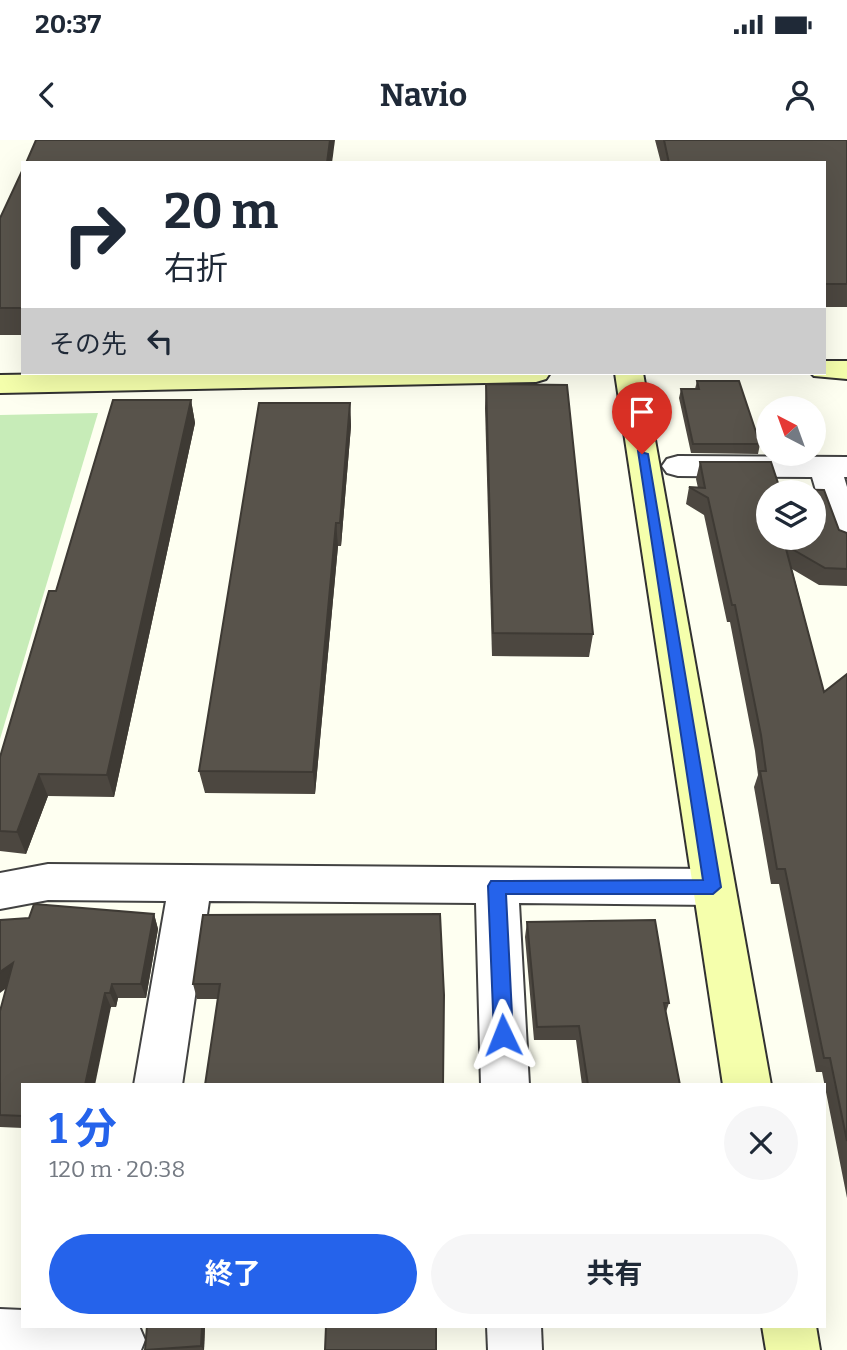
<!DOCTYPE html>
<html lang="ja">
<meta charset="utf-8">
<style>
:root{--surface:#fff;--page:#f6f6f7;--text:#1f2937;--muted:#747a83;--accent:#2563eb}
body{margin:0;font-family:Bitter,"Noto Sans JP",serif;background:var(--page);color:var(--text);height:100vh;display:flex;flex-direction:column;font-size:26px;white-space:nowrap}
*{box-sizing:border-box;margin:0}
p{font-size:23px;color:var(--muted)}
.icon{flex:none;width:38px;height:38px;fill:none;stroke:currentColor;stroke-width:2;stroke-linecap:round;stroke-linejoin:round}
.map{position:relative;flex:1;overflow:hidden}
.sheet{position:absolute;left:21px;top:943px;width:805px;height:245px;display:flex;flex-direction:column;background:var(--surface);border-radius:0px;box-shadow:0 7px 28px #0002}
.sheet>*{flex:none}
.top-card{position:absolute;left:21px;top:21px;width:805px;height:214px;border-radius:0px;box-shadow:0 7px 28px #0002;background:#fff;color:var(--text);overflow:hidden}
.needle{width:46px;rotate:319deg}
.controls{position:absolute;left:756px;top:256px;display:grid;gap:14px}
.controls a{display:grid;place-items:center;width:70px;height:70px;border-radius:50%;background:var(--surface);box-shadow:0 7px 28px #0002;font-size:35px}
.pin{position:absolute;display:grid;place-items:center;width:60px;height:60px;color:#fff;margin:-72px -30px;border-radius:50% 50% 50% 0;rotate:-45deg;box-shadow:0 0 7px #0007}
.pin .icon{rotate:45deg}
.me{position:absolute;width:77px;margin:-38px;rotate:358deg;stroke-linejoin:round;filter:drop-shadow(0 0 5px #0008)}
.turn{display:flex;align-items:center;gap:24px;height:147px;padding:0 28px;font-size:32px}
.turn .icon{width:91px;height:91px;stroke-width:2.5}
.turn b{display:block;font-size:49px;line-height:60px}
.then{display:flex;align-items:center;height:66px;padding:0 28px;background:#0003;gap:14px;font-size:26px}
.round{display:grid;place-items:center;flex:none;width:74px;height:74px;border-radius:37px;background:var(--page)}
.head{display:flex;align-items:center;justify-content:space-between;height:119px;padding:0 28px}
h1{font-size:42px;font-weight:700;line-height:52px;color:var(--accent)}
.primary-button{display:flex;gap:14px;margin-top:auto;padding:14px 28px}
.primary-button a{flex:1;height:80px;border-radius:42px;background:var(--accent);color:#fff;font-size:28px;font-weight:700;line-height:80px;text-align:center}
.primary-button a+a{background:var(--page);color:var(--text)}
.status{display:flex;justify-content:space-between;align-items:center;height:49px;padding:0 35px;background:var(--surface);direction:ltr}
.status svg{height:19px;fill:currentColor}
header{display:flex;justify-content:space-between;align-items:center;height:91px;padding:0 28px;background:var(--surface);font-size:32px;font-weight:700}
.map>svg:first-child{display:block}
</style>
<div class="status"><b>20:37</b><svg viewBox="0 0 49 12"><path d="M0 12V9h3v3zM5 12V6h3v6zM10 12V3h3v9zM15 12V0h3v12zM26 1h20v11H26zM47 4h2v5h-2z"/></svg></div>
<header><svg class="icon" aria-label="back" viewBox="0 0 24 24"><path d="M15 5l-7 7 7 7"/></svg>Navio<svg class="icon" aria-label="person" viewBox="0 0 24 24"><circle cx="12" cy="8" r="4"/><path d="M4 21q1-7 8-7t8 7"/></svg></header>
<div class="map">
<svg width="847" height="1210" viewBox="0 0 847 1210">
<rect width="100%" height="100%" fill="#fefff1"/>
<!-- green -->
<path fill="#c7ecb8" d="M98,273l-98,326v-324z"/>
<g fill="none" stroke-linecap="round" stroke-linejoin="round">
<defs>
<g id="street">
<path d="M678,316l169,1v20h-3l3,10v62l-12,-3 -5,-8 -18,-61 -134,-1 -11,-3 -5,-7 5,-7z"/>
<path d="M48,724l665,5 15,5 6,13 -6,13 -15,5 -194,-2 10,182h-48l-5,-182 -267,-2 -27,184h-48l32,-184 -118,-1 -48,9v-36z"/>
<path d="M0,1169l23,1v16h116l6,14 -4,10h-141z"/>
<path d="M487,1186h54l1,24h-54z"/>
</g>
<g id="secondary">
<path d="M824,221h23v18l-33,-3 -3,-3h13z"/>
<path d="M122,233h428l-4,6 -10,3 -536,11v-18z"/>
<path d="M615,233h28l128,712h-48z"/>
<path d="M762,1186h54l4,24h-54z"/>
</g>
</defs>
<!-- street casing -->
<use href="#street" stroke="#424242" stroke-width="4"/>
<!-- secondary casing -->
<use href="#secondary" stroke="#313131" stroke-width="4"/>
<!-- street -->
<use href="#street" fill="#fff" fill-rule="evenodd"/>
<!-- secondary -->
<use href="#secondary" fill="#f5ffac" fill-rule="evenodd"/>
</g>
<!-- wall -->
<g fill="#4c4740">
<path d="M655,0h192v167h-23v-144h-163z"/>
<path d="M23,29v166h-23v-117z"/>
<path d="M697,241l63,63 -2,10 -67,-1 -12,-55 2,-9h14z"/>
<path d="M486,244l107,250 -4,23 -97,-1 -7,-248z"/>
<path d="M191,260l4,23 -81,374 -66,-1 -22,58 -26,-3v-94l56,-166z"/>
<path d="M350,263l1,23 -10,120h-3l-23,248 -110,-1 -6,-22z"/>
<path d="M700,322l80,27 59,41 8,3v53l-28,-1 -27,-16 32,123 23,-18v524l-25,-126h-6l-37,-188h-8l-17,-97 4,-12 -3,-24 -25,-129h-3l-23,-107 -18,-11 3,-17 9,1 -2,-9z"/>
<path d="M154,774l4,15 -12,69h-28l-2,9h-5l-88,78v43l-23,-1v-117l6,-22 -6,-68z"/>
<path d="M203,775l240,170 -226,-86h-20l-4,-15z"/>
<path d="M527,782l142,81 -3,9 14,73h-98l-6,-45h-42l-9,-103z"/>
<path d="M147,1186h58l-1,24h-59z"/>
</g>
<!-- shaded-wall -->
<g fill="#3e3a34">
<path d="M330,0h5l-3,23h-5z"/>
<path d="M191,260l4,23 -81,374 -7,-22z"/>
<path d="M350,263l1,23 -10,120 -1,-23z"/>
<path d="M336,383l2,23 -23,248 -2,-22z"/>
<path d="M39,634l9,22 -22,58 -9,-22z"/>
<path d="M154,774l4,15 -12,69 -5,-14z"/>
<path d="M13,823l8,14 -21,16v-21z"/>
<path d="M112,844l6,14 -2,9 -6,-14z"/>
<path d="M105,853l6,14 -16,78h-10z"/>
<path d="M202,1186h3l-1,24 -3,-4z"/>
</g>
<!-- building -->
<g fill="#58534b" stroke="#3e3a34" stroke-width="2" fill-rule="evenodd">
<path d="M36,0h294l-3,23h-301z"/>
<path d="M664,0h183v144h-23v-121h-155z"/>
<path d="M23,29v139h-23v-90z"/>
<path d="M697,241h42l21,63h-67l-12,-55h18z"/>
<path d="M486,244l81,1 26,249 -100,-1z"/>
<path d="M113,260h78l-84,375 -68,-1 -22,58 -17,-1v-74l49,-166h7z"/>
<path d="M259,263h91l-10,120h-4l-23,249 -114,-1z"/>
<path d="M700,322h71l9,27 44,1 15,40 8,3v36l-22,-1 -40,-23 39,147 23,-18v467l-17,-83h-6l-39,-189h-8l-17,-98h6l-5,-36 -26,-130h-3l-24,-107 -19,-11 16,1zM768,352h46v45h-46z"/>
<path d="M34,764l120,10 -13,70h-29l-2,9h-5l-20,92h-62v31l-23,-1v-104l13,-48 -13,9v-52l29,-2z"/>
<path d="M440,774l4,81 -1,90h-238l15,-101h-27l10,-69z"/>
<path d="M655,780l14,83h-5l16,82h-92l-9,-59 -42,1 -10,-105z"/>
<path d="M147,1186h55l-1,20 -56,4z"/>
<path d="M326,1186h110v24h-111z"/>
</g>
<!-- route -->
<path fill="#2563eb" stroke="#184099" stroke-width="2" d="M638,311l10,3 73,433 -8,7h-207l7,141 -3,7 -7,2 -7,-2 -2,-7 -6,-149 3,-5 212,-1z"/>
</svg>
<div class="controls">
<a><svg class="needle" viewBox="-14 -14 28 28"><path d="M0-13l5 13h-10z" fill="#e53935"/><path d="M0 13l5-13h-10z" fill="#747a83"/></svg></a>
<a><svg class="icon" aria-label="layers" viewBox="0 0 24 24"><path d="M12 4l9 5-9 5-9-5zM3 14l9 5 9-5"/></svg></a>
</div>
<div class="pin" style="left:642px;top:314px;background:#d93025"><svg class="icon" aria-label="arrive" viewBox="0 0 24 24"><path d="M6 21V4h12l-3 4 3 4H6"/></svg></div>
<svg class="me" style="left:503px;top:895px" viewBox="-20 -20 40 40"><path d="M0-17L14 15 0 8-14 15z" fill="#2563eb" stroke="#fff" stroke-width="4"/></svg>
<div class="top-card">
<div class="turn"><svg class="icon" aria-label="right" viewBox="0 0 24 24"><path d="M7 20v-9h11M14 6l5 5-5 5"/></svg><div><b>20 m</b>右折</div></div>
<div class="then">その先<svg class="icon" aria-label="left" viewBox="0 0 24 24"><path d="M17 20v-9H6M10 6l-5 5 5 5"/></svg></div>
</div>
<section class="sheet">
<div class="head"><div><h1>1 分</h1><p>120 m · 20:38</p></div><a class="round"><svg class="icon" aria-label="close" viewBox="0 0 24 24"><path d="M6 6l12 12M18 6L6 18"/></svg></a></div>
<div class="primary-button"><a>終了</a><a>共有</a></div>
</section>
</div>
